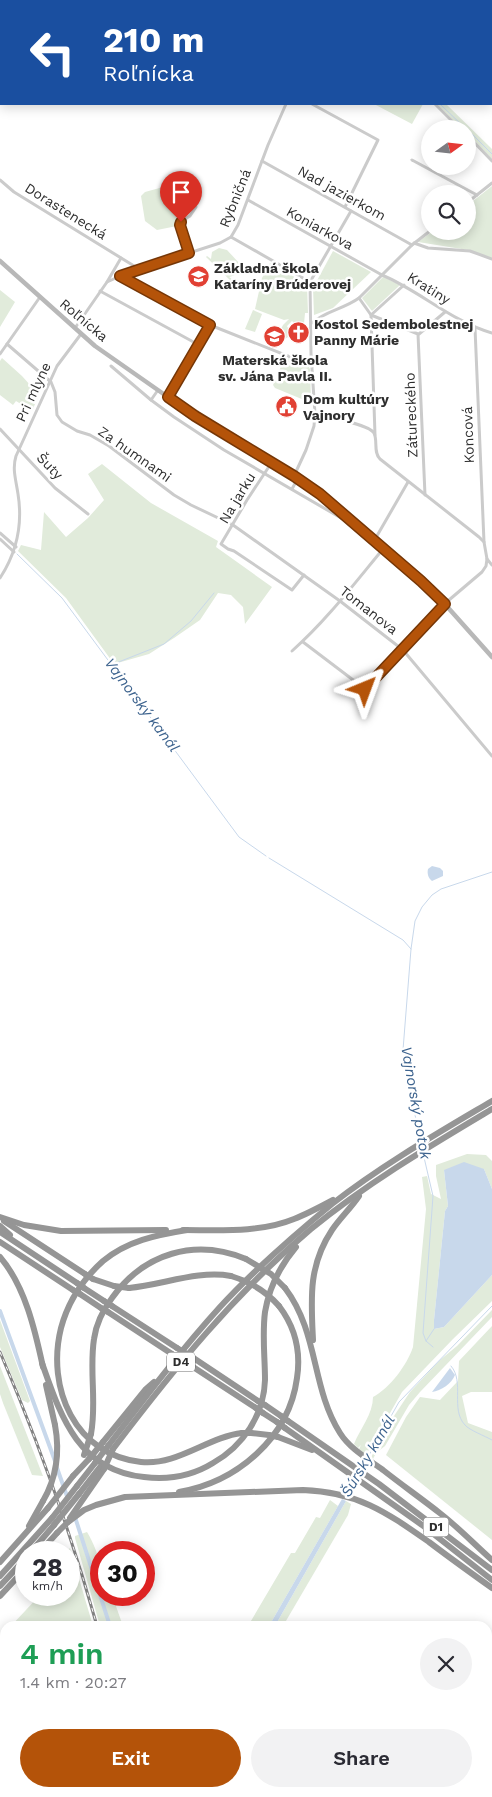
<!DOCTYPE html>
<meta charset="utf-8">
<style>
:root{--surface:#fff;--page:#f2f2f3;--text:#2b2b33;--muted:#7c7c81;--accent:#b45309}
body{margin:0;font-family:"Work Sans",sans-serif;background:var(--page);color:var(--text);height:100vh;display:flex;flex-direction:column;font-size:19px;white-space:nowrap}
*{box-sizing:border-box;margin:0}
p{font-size:16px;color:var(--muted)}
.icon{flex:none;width:28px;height:28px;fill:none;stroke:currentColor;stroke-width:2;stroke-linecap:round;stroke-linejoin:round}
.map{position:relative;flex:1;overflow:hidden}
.side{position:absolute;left:0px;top:1621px;width:492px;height:176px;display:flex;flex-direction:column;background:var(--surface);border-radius:15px 15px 0 0;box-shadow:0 2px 12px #0003}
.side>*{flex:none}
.hud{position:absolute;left:0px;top:0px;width:492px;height:105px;box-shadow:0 2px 12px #0003;background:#1a4fa0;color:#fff;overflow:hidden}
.needle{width:32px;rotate:75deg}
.tools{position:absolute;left:421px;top:120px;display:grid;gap:10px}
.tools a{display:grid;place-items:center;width:55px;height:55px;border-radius:50%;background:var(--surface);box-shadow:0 2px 12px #0003;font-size:25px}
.speed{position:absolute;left:15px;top:1541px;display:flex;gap:10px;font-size:25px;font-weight:700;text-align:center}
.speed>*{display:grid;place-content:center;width:65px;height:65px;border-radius:50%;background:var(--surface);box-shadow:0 2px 12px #0003;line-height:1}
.speed small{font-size:12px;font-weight:400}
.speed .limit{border:8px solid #d22;background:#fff;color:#111}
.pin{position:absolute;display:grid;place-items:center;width:42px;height:42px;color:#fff;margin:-51px -21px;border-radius:50% 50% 50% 0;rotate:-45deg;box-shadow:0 0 5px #0007}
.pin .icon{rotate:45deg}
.me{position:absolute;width:55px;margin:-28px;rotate:44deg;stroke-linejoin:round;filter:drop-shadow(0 0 4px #0008)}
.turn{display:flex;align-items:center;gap:18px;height:105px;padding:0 20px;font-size:22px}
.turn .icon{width:65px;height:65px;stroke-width:2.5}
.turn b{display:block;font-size:35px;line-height:42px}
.round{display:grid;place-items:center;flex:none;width:52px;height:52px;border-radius:26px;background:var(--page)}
.overview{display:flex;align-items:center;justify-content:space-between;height:85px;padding:0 20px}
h1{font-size:30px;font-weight:600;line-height:38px;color:#1e9e55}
.button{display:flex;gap:10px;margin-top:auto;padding:10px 20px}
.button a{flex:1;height:58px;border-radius:30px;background:var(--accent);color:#fff;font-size:20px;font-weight:600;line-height:58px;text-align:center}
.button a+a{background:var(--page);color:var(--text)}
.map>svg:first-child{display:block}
</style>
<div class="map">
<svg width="492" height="1797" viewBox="0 0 492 1797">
<rect width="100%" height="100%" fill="#fff"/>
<!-- green -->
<g fill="#e1ebdb">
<path d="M374,104h49l-11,20z"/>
<path d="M437,104h9l46,45v10l-24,-25v-5h-6z"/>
<path d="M174,184v6h2c3,10 8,25 6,35l-25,5 -12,-9 -4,-25 4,-4z"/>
<path d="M492,186v72l-24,-8 -50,-8 15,-11h35v-26z"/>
<path d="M219,248l8,2 13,14c1,8 -3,11 -11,13l3,2 -1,2 -25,-24 1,-1 4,3 1,-7z"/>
<path d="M333,251l38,21 -38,36 -19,7 -1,-27z"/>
<path d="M270,263l37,21 1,29h-3l-1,11 4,11 -3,-1 -13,-13 -5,5 2,4 2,-1 3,4 -9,6 -5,-8 3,-6 6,-6 -5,1 -29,-11 7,-31z"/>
<path d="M383,277l17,8 -28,26 -10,-13z"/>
<path d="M0,290l15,12 -15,25z"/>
<path d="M253,310l9,4 -7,18 -10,-3z"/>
<path d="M285,357l23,9 2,3 1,33h-2l-34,-14 -2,-3z"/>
<path d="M2,358l20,18 17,19 -7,16 -16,-10 -3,4 -13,-10v-34z"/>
<path d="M102,464l49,39 67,38 -2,6 56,40 -27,37 -2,-17 -12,-12 -13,-2 -18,27 -26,18 -25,16 -35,10 -48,-66 -48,-47 3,-6 20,5 3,-38 22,25 22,-19 16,-18 -16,-26z"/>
<path d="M467,1154l19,1 6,6v28l-8,-20 -40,1 4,36 -3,5 -11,109v9l10,-2 48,-52v26l-39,38 -51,53 -36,63 -7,-6 2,-4 -3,3 -4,-4c6,-15 19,-30 19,-47 17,-9 34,-32 40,-50l13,-138 -4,-32 5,-1 4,18 10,5 -5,-23v-11z"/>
<path d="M492,1310v7l-72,75 -11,13 -24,41 -9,7 -4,8 -2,-2 24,-43 16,-24 30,-32 17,-14z"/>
<path d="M0,1320l30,81 -2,2 -6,-3 -22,-53z"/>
<path d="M492,1326v66h-21l-9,4 6,27 24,9v108l-106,-85 20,-38 14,-20 20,3 18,-19 1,-20z"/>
<path d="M0,1366l43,110 -11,-1 -29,-72 -3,-9z"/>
<path d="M330,1500l8,6 -69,120h-21l43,-73h4l21,-36 4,1z"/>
<path d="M346,1501l5,3 -3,11 -65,111h-8z"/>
<path d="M87,1532c14,24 14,36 14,63h11l11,31h-23l-25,-88v-2z"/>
<path d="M70,1548l23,78h-82l29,-31h29v-43h-3z"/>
<path d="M5,1633v129l-5,1v-125z"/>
<path d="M142,1793h56l3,3 -1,1h-57z"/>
</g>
<!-- water -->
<g fill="#c8d8eb">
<path d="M432,866l8,2 3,3v5l-11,5c-4,-3 -5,-8 -4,-12z"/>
<path d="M464,1162l20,7 8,20v86l-48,52 -10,2v-9l11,-109 3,-5 -4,-36z"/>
<path d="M450,1368l5,7c-3,8 -14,16 -23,17z"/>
<path d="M342,1499l4,2 -71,125h-6z"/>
</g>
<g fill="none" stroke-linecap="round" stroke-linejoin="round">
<!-- stream -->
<g stroke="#c8d8eb" stroke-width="1">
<path d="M334,0l2,1"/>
<path d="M440,104l26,25"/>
<path d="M468,130l24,24"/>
<path d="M17,554l45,44 177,239 27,19"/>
<path d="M111,665l53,-21 27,-23 23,-28"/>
<path d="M269,858l134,82 8,9"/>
<path d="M420,1140l-15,-76 -2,-14 8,-101 4,-28 7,-14 10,-12 9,-6 51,-17"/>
<path d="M423,1153l10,43 -10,137 3,8 7,6"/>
<path d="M426,1341l8,-12"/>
<path d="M451,1366c14,16 -1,43 14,59 4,5 20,11 27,15"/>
<path d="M368,1457l31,-55 93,-96"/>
<path d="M362,1468l4,-8"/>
<path d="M347,1494l8,-14"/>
</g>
<!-- canal -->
<g stroke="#c8d8eb" stroke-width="4">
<path d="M0,1311l55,150"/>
<path d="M57,1468l11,31"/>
<path d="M75,1517l35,109"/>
</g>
<!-- street -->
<g stroke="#cbcbcb" stroke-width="3">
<path d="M349,1v-1"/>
<path d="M312,104l66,36 -33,67"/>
<path d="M435,104l25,25"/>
<path d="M468,136l24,25"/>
<path d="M412,160l65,35"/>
<path d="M262,161l150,84"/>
<path d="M0,180l14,12 125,77"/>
<path d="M248,200l134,75c38,16 69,46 110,58"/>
<path d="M468,202l24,-19"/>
<path d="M231,237l79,45"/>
<path d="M414,243l14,5 42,3 22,8"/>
<path d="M189,253l-9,-31 10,-6 6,-9 -4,-16"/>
<path d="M120,276l90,49 93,37 8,1"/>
<path d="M107,282l14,-24"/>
<path d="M100,291l99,54"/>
<path d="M359,298l12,17 47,19 7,161"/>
<path d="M312,323c13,-12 32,-14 47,-25l53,-53 18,-14"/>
<path d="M75,328l32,-46 20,-9 93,-30 11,-6 7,-12 30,-80 18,-41"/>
<path d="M475,328l9,214"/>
<path d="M419,334l26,-22"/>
<path d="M7,344l44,38 4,10 2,23 5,7 15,9 13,4 19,11 65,49 17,10 42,20 107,76 63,49 89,106"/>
<path d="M0,354l40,-57"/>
<path d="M111,366l40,34 23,17 50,33 117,68 8,2"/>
<path d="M168,397l42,-72"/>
<path d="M151,400l7,-10"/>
<path d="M0,429l55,59 33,26"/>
<path d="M375,435l-4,-120 33,-30"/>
<path d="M272,462l-25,38 -26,44 7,5 6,2 58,39 12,-15"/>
<path d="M294,476l12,-26 8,-24 1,-12 -4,-60 -1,-72 41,-71"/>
<path d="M292,489l6,-11"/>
<path d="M0,533l16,14"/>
<path d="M0,539l14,13"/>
<path d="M374,541l34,-59"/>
<path d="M487,559l5,6"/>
<path d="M0,578c17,-26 23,-53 18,-84 -2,-14 -6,-25 -2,-38l41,-90 24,-32"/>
<path d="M303,642l62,47 84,-89 33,-28 4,-6 1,-7 -3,-17 -5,-5 -99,-78c-7,-7 -2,-18 -6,-26 -5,-9 -47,-16 -59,-19"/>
<path d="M292,651c34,-30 62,-67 91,-102"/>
</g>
<!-- secondary -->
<path stroke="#b8b8b8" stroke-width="4.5" d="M0,261l95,85 100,70 99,60 26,18 115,99 57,64"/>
<!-- highway -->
<g stroke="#959595" stroke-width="6">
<path d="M0,1217l24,8 37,6 105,-1"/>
<path d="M4,1221l81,53"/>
<path d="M0,1226l10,9"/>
<path d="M183,1230c36,0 77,3 111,-11 13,-5 26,-12 39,-19"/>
<path d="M187,1230c-31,5 -60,11 -84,31 -20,18 -35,41 -42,67 -15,60 14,127 80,134 36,4 67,-25 101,-29"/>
<path d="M0,1232l77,51"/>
<path d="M0,1242l73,48"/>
<path d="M0,1257c25,29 35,73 43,110"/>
<path d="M93,1279l21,7"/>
<path d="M84,1288l20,13"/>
<path d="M129,1288c34,-3 68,-18 102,-12"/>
<path d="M285,1288c34,45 26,99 55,145 10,16 28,26 43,37 19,15 39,29 58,44 18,14 34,31 51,46"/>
<path d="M80,1294l21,14"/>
<path d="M112,1306l65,42"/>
<path d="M108,1312l64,42"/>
<path d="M313,1340c-2,-41 -5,-74 19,-110 8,-12 19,-22 27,-34"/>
<path d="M192,1357l66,44"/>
<path d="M42,1363c19,54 36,107 102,114 24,3 48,-1 69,-14 30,-17 51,-48 52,-83 0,-23 -3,-45 0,-68 4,-24 15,-46 31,-65"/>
<path d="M187,1363l69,45"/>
<path d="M46,1385l9,40"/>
<path d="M265,1405l16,11"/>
<path d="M263,1413l14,9"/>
<path d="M288,1421l91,63 113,86"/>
<path d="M285,1428l137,97 70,55"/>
<path d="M251,1433l18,2"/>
<path d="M91,1434c6,-32 -2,-63 3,-95 2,-15 9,-29 18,-41 32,-45 83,-60 134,-39"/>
<path d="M278,1437l34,13"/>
<path d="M103,1442l43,-53 8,-7"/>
<path d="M108,1446c36,-47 72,-95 112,-139 34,-37 73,-71 112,-103 50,-39 106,-71 160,-103"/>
<path d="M113,1449c60,-79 122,-156 198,-220 56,-46 119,-83 181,-120"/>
<path d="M73,1476l16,-17"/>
<path d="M77,1486l18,-23"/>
<path d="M179,1492c58,-10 110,-54 118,-114 4,-26 -2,-51 -18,-72"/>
<path d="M79,1494l21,-27"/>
<path d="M70,1518l34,-49"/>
<path d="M68,1522l16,-12 12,-5 29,-8 178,-7c55,2 83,22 126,52 21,16 42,31 63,46"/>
<path d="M29,1526l14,-25"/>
<path d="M31,1552l23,-27"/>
<path d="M40,1552l17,-19"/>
<path d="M0,1562l48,-54"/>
<path d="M0,1576l52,-58"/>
<path d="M0,1586l26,-28"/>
<path d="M0,1596l26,-28"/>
</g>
<defs>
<g id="rail">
<path d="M0,1352c38,89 71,181 97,274"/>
<path d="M135,1792l1,5"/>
</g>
</defs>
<!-- rail casing -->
<use href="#rail" stroke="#838383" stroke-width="3"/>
<!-- rail -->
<use href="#rail" stroke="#fff" stroke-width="1" stroke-dasharray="4" stroke-linecap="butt"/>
<!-- highway-bridge -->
<g stroke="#959595" stroke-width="6">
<path d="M246,1259l25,15 14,14"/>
<path d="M85,1274l8,5"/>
<path d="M231,1276c20,6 35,15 48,30"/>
<path d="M77,1283l7,5"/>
<path d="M114,1286l15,2"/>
<path d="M73,1290l7,4"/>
<path d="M104,1301l8,5"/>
<path d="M101,1308l7,4"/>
<path d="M177,1348l15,9"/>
<path d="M172,1354l15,9"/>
<path d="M258,1401l7,4"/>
<path d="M256,1408l7,5"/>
<path d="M281,1416l7,5"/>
<path d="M277,1422l8,6"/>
<path d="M242,1433h9"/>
<path d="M269,1435l9,2"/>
<path d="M84,1455l7,-21"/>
<path d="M89,1459l14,-17"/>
<path d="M95,1463l13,-17"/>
<path d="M104,1469l9,-20"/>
<path d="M43,1501c14,-24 17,-49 12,-76"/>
<path d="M48,1508l25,-32"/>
<path d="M52,1518l25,-32"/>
<path d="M54,1525l25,-31"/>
<path d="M57,1533l11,-11"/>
</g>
</g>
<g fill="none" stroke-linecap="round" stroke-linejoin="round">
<defs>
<path id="route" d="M181,222l-1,3 9,28 -69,23 90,49 -42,72 27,19 99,60 26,18 101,87 24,23 -80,85"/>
</defs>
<!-- route casing -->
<use href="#route" stroke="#753606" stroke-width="12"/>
<!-- route -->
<use href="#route" stroke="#b45309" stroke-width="9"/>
</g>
<!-- icons -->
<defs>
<symbol id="school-disc" viewBox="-11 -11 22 22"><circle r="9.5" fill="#e14033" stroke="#fff"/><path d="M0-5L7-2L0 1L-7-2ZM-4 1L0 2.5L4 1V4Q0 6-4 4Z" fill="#fff"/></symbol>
<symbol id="church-disc" viewBox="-11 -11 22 22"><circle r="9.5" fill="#e14033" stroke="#fff"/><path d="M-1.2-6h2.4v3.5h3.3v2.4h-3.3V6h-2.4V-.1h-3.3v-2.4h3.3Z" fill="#fff"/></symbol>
<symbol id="civic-disc" viewBox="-11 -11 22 22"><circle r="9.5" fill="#e14033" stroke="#fff"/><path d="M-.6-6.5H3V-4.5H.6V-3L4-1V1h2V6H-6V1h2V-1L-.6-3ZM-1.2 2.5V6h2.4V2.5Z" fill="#fff"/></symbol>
</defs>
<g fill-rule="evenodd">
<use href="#school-disc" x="186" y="264" width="25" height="25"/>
<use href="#church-disc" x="286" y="320" width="25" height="25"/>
<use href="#school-disc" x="262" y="324" width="25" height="25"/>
<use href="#civic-disc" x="274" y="394" width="25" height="25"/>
</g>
<g text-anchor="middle" stroke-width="5" stroke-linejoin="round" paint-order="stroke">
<!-- shield labels -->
<g fill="#fff" stroke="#6d6d6d" stroke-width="1">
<rect x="167" y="1352.5" width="28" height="19" rx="4"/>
<rect x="423.5" y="1517.5" width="25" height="19" rx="4"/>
</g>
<g font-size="12" font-weight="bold" fill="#2e2e2e">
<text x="181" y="1366">D4</text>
<text x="436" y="1531">D1</text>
</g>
<!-- street labels -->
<g font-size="14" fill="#2e2e2e" stroke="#fff">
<text transform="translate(342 193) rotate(29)" y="5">Nad jazierkom</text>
<text transform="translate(235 198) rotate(-68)" y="5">Rybničná</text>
<text transform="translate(66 211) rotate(32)" y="5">Dorastenecká</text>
<text transform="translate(320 228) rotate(29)" y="5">Koniarkova</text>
<text transform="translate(429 288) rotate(32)" y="5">Kratiny</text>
<text transform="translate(84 320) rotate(40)" y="5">Roľnícka</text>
<text transform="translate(33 392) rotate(-65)" y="5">Pri mlyne</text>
<text transform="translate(411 415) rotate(-92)" y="5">Zátureckého</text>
<text transform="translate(468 435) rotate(-92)" y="5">Koncová</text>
<text transform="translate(135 454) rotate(35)" y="5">Za humnami</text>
<text transform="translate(50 466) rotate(46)" y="5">Šuty</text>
<text transform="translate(237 498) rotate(-59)" y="5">Na jarku</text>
<text transform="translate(369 610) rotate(38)" y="5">Tomanova</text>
</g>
<!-- poi labels -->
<g font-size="14" font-weight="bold" fill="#2e2e2e" stroke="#fff" text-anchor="start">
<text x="214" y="273">Základná škola<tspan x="214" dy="16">Kataríny Brúderovej</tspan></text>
<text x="314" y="329">Kostol Sedembolestnej<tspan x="314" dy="16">Panny Márie</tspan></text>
<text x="275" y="365" text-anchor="middle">Materská škola<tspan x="275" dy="16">sv. Jána Pavla II.</tspan></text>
<text x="303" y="404">Dom kultúry<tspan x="303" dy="16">Vajnory</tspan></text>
</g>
<!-- water labels -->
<g font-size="15" font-style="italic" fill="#3d638e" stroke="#fff">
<text transform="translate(142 705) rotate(53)" y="5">Vajnorský kanál</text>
<text transform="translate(416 1103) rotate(80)" y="5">Vajnorský potok</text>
<text transform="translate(368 1456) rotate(-60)" y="5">Šúrsky kanál</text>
</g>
</g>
</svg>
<div class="tools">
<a><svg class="needle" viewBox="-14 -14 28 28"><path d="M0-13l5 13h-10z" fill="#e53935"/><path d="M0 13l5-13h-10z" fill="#7c7c81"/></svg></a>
<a><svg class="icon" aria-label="search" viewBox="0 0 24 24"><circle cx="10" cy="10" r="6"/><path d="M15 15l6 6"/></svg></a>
</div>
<div class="speed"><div>28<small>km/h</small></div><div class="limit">30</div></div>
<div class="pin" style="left:181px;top:222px;background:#d93025"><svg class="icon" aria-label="arrive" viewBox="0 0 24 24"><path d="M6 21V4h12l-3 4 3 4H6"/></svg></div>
<svg class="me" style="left:365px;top:689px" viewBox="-20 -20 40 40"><path d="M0-17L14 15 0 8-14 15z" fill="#b45309" stroke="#fff" stroke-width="4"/></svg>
<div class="hud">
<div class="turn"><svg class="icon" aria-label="left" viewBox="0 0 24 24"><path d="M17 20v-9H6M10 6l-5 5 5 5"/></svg><div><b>210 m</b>Roľnícka</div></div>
</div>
<section class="side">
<div class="overview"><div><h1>4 min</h1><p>1.4 km · 20:27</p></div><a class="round"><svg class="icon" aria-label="close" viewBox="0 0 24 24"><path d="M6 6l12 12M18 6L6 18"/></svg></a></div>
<div class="button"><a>Exit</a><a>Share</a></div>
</section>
</div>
